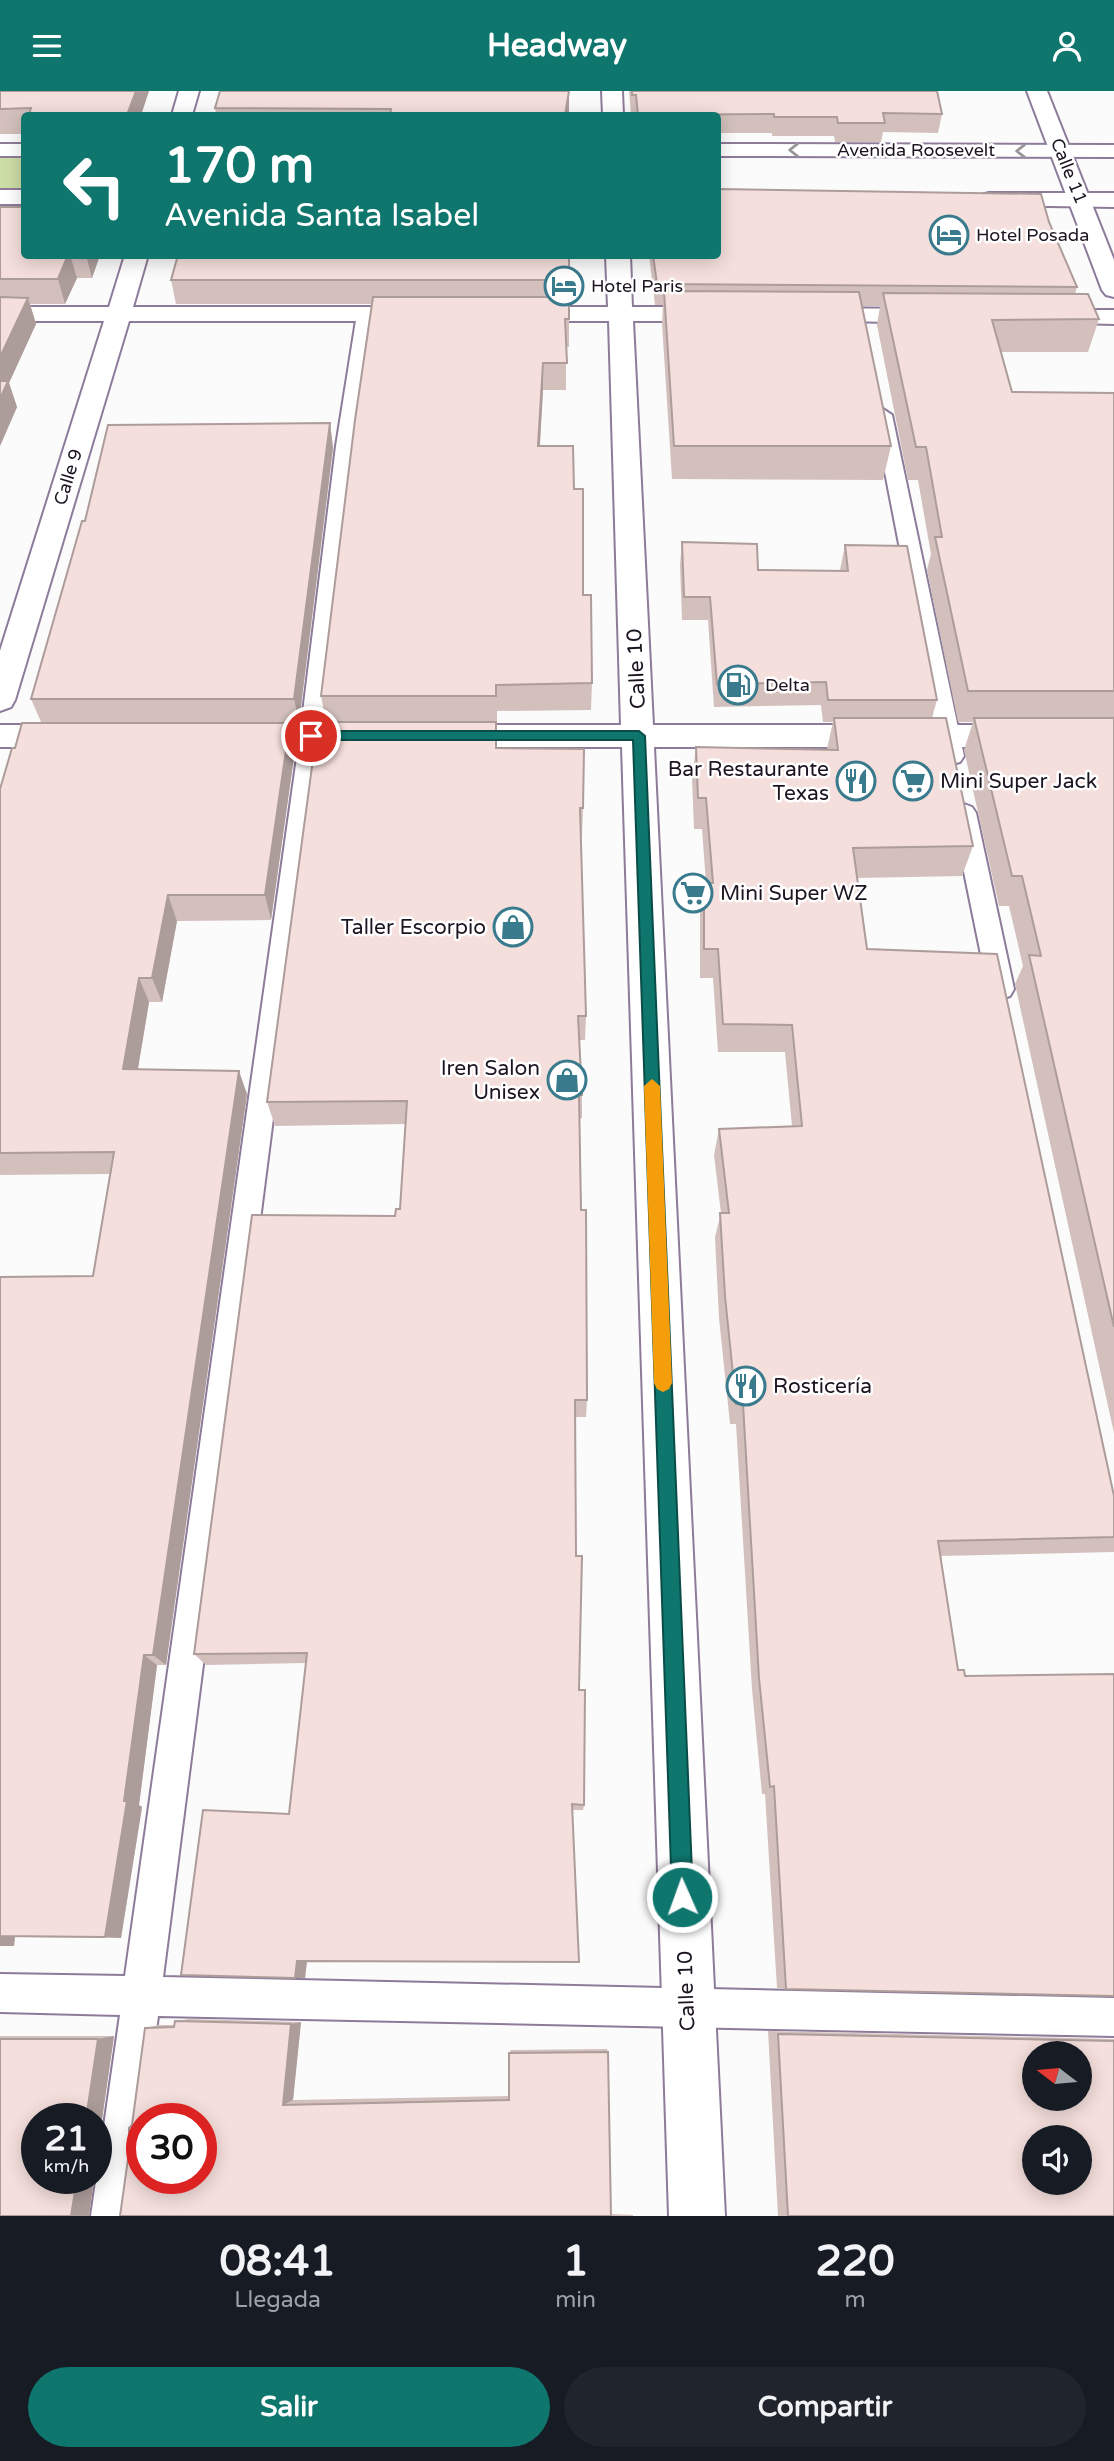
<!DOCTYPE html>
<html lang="es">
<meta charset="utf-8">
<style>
:root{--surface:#171b24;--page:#20242c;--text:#f1f3f6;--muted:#9ea1a6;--accent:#0f766e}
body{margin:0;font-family:"Varela Round",sans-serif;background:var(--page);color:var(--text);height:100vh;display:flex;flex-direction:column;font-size:26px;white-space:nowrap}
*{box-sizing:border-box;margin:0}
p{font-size:23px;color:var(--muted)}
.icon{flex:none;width:38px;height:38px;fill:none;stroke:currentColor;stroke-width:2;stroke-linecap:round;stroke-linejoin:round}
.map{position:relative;height:2125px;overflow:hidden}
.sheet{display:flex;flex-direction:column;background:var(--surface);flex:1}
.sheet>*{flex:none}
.hud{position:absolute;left:21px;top:21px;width:700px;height:147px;border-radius:7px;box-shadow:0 4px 18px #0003;background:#0f766e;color:#fff;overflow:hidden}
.needle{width:46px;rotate:286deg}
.tools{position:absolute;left:1022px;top:1950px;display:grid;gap:14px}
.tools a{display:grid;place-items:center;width:70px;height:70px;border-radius:50%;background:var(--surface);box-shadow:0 4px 18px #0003;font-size:35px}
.speed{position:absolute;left:21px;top:2012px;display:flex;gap:14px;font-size:35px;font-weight:700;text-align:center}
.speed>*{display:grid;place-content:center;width:91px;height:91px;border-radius:50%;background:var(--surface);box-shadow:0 4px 18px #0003;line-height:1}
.speed small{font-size:18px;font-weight:400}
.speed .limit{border:10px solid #d22;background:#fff;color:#111}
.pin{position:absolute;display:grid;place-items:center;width:60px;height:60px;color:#fff;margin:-30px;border:4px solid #fff;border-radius:50%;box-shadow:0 2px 7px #0007}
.me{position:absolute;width:77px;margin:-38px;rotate:358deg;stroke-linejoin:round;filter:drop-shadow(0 0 5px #0008)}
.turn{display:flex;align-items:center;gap:24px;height:147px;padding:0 28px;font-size:32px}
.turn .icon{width:91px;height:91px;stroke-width:2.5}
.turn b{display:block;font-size:49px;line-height:60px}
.eta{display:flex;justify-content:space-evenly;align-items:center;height:119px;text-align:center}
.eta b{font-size:42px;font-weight:700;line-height:49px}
.primary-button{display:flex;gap:14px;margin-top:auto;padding:14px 28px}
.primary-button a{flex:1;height:80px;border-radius:42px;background:var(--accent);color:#fff;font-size:28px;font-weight:700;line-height:80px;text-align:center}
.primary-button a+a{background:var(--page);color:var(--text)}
header{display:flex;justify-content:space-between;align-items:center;height:91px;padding:0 28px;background:var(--accent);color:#fff;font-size:32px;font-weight:700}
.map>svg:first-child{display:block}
</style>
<header><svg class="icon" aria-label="menu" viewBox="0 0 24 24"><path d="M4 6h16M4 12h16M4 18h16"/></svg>Headway<svg class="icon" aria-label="person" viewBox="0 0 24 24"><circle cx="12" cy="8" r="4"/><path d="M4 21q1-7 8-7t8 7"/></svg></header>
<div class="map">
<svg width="1114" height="2125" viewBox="0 0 1114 2125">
<rect width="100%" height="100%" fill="#fbfbfb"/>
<!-- green -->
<rect fill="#cddda6" x="0" y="67" width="24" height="53"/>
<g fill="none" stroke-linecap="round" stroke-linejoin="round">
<defs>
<g id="lane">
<path d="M366,218l9,5 -19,132 -34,290 -159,1241 951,21v38l-956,-20 -13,103h-3v26l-9,71h-42l29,-201 -120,-3v-38l125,2 175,-1240 36,-290 21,-132z"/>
<path d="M883,318l9,6 72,341 -4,6 -8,2 -8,-2 -4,-6 -66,-341z"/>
<path d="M964,713l8,3 4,6 38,176 -4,7 -9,3 -9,-3 -4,-7 -36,-176 4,-6z"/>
</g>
<g id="street">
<path d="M179,0h20l-7,24h-20z"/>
<path d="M602,0h20l1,24h-20z"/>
<path d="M1027,0h20l67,169v37l-8,-2 -4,-5z"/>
<path d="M125,164h23l-15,52h288l9,2 3,5 -3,5 -9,2h-292l-114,379 -4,7 -11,4v-60l104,-330h-104v-14h109z"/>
<path d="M606,164h24l2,52h83l9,2 3,5 -3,5 -9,2h-82l20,404h461v22h-460l71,1469h-56l-47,-1469h-178l-11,-3 -5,-8 5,-8 11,-3h177l-12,-404h-92l-9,-2 -3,-5 3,-5 9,-2h91z"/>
<path d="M811,217l121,1 9,2 3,5 -3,5 -9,2 -130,-3 -3,-5 3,-5z"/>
<path d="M1045,219h69v14l-78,-2 -3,-5 3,-5z"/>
<path d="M0,634h72l11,3 5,8 -5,8 -11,3h-72z"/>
<path d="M241,634h125l11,3 5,8 -5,8 -11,3h-125l-11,-3 -5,-8 5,-8z"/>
</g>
<g id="secondary">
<rect x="0" y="53" width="24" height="12"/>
<path d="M718,53l396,1v12l-396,-1z"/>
<rect x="0" y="99" width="24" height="14"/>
<path d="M989,102h125v14l-133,-2 -3,-5 3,-5z"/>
</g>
</defs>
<!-- lane casing -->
<use href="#lane" stroke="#8d7b9a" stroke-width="4"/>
<!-- street casing -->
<use href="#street" stroke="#8d7b9a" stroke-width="4"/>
<!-- secondary casing -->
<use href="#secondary" stroke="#8d7b9a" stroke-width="4"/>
<!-- lane -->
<use href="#lane" fill="#fff" fill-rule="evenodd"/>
<!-- street -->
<use href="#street" fill="#fff" fill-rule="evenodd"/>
<!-- secondary -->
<use href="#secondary" fill="#fff" fill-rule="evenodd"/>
</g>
<!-- wall -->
<g fill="#d3c0bd">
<path d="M0,0h149l-8,24h-117v19h-24z"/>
<path d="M569,0v24h-353l-1,-7z"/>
<path d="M629,0h308l5,23 -4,19 -55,-1 -2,10h-46l-1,-6h-62v-3h-54v-18h-83v-1h-4z"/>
<path d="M0,116l24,48h76l-8,23h-15l-12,26h-35l6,20 -27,59 8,24 -17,39z"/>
<path d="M1049,131l28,65 -2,7 24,25 -11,33h-87l11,40 102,1v1040l-99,-449 8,-18 -14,-60h-10l-35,-156 9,-28h-15l-31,-152 4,-16 -13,-74h-10l-31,-155 3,-19h-18l29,140 -8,34 -211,-1 -10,-155 1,-19h-8l-6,-50h69z"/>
<path d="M569,164v92h-3v43h-23l-3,56 34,43 18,194 -1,27 -94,1v11h-1l1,26 86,60 -1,27h-1l5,181 -1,24h-6l3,55v23l-3,1 8,281 -1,17h-10v139l3,134 5,115 -1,5h-11l-265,151 -2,17 -16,-164 17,-151 -100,2 -12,-11 201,-438 5,-7 5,-85 -130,2 -8,-24 59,-380 -5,-26 51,-392h-196l-5,-24z"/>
<path d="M330,332l3,25 -34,274h-258l-10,-23 54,-178z"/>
<path d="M682,451l76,28h82l5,-25 92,155 -5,18 41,128 -11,30 -105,2 10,71 247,547v56l-174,4 -154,433 -9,-1 -12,-194h-3l-10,-105 -16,-265h-6l-11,-106 -4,-81 6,-24 -7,-58 5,-26 73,-3 -7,-74h-67l-5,-74h-13v-65l4,-30h2l-4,-54h-8l-2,-50 4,-32 131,2 6,-27h-10l-2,-17 -107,2 -6,-87h-26l-2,-55z"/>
<path d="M290,632l5,27 -24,170 -94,1 -15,81h-13l-11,67 109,25 -81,571h-9l-18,140 3,2 -21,131 -106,-1 -1,9h-14v-669l93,-1 17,-102 -110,1v-386z"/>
<path d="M189,1928l112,3 -8,78 216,-4v-43l2,-3 96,-1 1,3 3,162 22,1v1h-513l25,-188 14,-3h16v-4z"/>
<path d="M768,1940l346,8v177h-336z"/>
<path d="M0,1945h114l-18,125v-42l-59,60h57l-5,37h-89z"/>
</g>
<!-- shaded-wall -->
<g fill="#ac9c9a">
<path d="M136,0h13l-8,24h-14z"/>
<path d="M569,0v24h-4z"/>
<path d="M68,164h2l7,23 -12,26 -7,-25z"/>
<path d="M86,164h14l-8,23z"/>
<path d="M28,207l8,26 -27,59 8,24 -17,39v-89z"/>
<path d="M543,272v27l-5,83v-27z"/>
<path d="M330,332l3,25 -34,274 -5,-23z"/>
<path d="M290,632l5,27 -24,170 -6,-25z"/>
<path d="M168,804l9,26 -15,81 -10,-24z"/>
<path d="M139,887l10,24 -15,90 -11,-23z"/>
<path d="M239,980l8,23 -81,571 -13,-10z"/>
<path d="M144,1564l13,10 -18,140 3,2 -21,131 -16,-1z"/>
<path d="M0,1845l15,1 -1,9h-14z"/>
<path d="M297,1870h10l-2,17h-10z"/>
<path d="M301,1931l-8,78 -10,5 8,-81z"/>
<path d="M114,1945l-18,125v-42h-10l12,-80z"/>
<path d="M77,2088h17l-5,37h-18z"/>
</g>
<!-- building -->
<g fill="#f5dfdc" stroke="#ac9c9a" stroke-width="2" fill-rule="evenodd">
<path d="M0,0h136l-9,24h-57l1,-1h-42l2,-6 -31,1z"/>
<path d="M220,0h349l-4,24h-175l1,-6 -176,-1z"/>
<path d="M632,0h305l5,23 -59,-1 2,10h-47l-1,-6h-63v-3l-136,1 -2,-20h-4z"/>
<path d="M718,98l323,5 8,28 28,65 -420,-3 -4,-29h65z"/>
<path d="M0,116h24v48h44l-10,24h-58z"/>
<path d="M178,164h391v25h-398z"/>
<path d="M664,200l195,1 32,154h-217z"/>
<path d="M883,202l205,1 11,25 -107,1 20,72 102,1v298h-146l-33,-154h7l-16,-90h-10z"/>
<path d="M0,206l28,1 -28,59z"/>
<path d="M373,206h196v22h-4l2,44h-24l-5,83h35l1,43h9v106h8l1,88 -96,2v11h-175l34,-276z"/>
<path d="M0,290h8l-8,18z"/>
<path d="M330,332l-36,276h-263l51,-178h3l23,-96z"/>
<path d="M682,451l75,2 1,26 90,1 -3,-26 62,1 30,154h-109l-2,-18 -109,2 -7,-87h-26z"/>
<path d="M834,627h112l27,128 -120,2 14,101 130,5 117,542v41l-176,4 20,129h6l1,6 149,-2v322l-328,-7 -12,-203 -4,1 -11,-109 -16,-274h-7l-11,-108 -5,-83h9l-10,-84 83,-3 -10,-101 -69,-1 -5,-75h-14v-66h9l-7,-85h-8l-2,-51 142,3z"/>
<path d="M974,627h140v609l-85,-372 12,1 -19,-80h-10z"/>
<path d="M318,631h178v26l88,1 -1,59h-3l6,208h-8l4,79h-3l2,115h5l1,190h-12l1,156h6l-3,134h6l-1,115 -12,-1 7,158 -282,-1 -2,17 -114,-3 22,-165 86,4 18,-161 -113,1 58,-439 143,1 1,-7h4l7,-108 -140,1z"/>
<path d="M22,632h268l-25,172h-97l-16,83h-13l-16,91 116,2 -86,584h-9l-20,146h3l-22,136 -105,-1v-659l93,-1 21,-124 -114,1v-364l12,-41h3z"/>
<path d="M175,1930l116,3 -8,81 226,-5v-47l99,-1 3,164h-491l9,-64v-24l3,-3 13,-97 29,-1zM142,2028h59v60h-59z"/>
<path d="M778,1943l336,7v175h-326zM1034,1962h46v45h-46zM1034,2046h46v45h-46z"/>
<path d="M0,1948h98l-12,80h-49v60h40l-6,37h-71z"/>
</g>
<!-- one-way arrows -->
<defs><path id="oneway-chevron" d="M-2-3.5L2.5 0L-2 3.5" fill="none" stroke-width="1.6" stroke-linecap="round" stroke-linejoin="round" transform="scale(1.75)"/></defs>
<g stroke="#99969b">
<use href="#oneway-chevron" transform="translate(794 59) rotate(-180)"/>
<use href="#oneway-chevron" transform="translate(1021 60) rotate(-180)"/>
</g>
<!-- route -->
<path fill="#0f766e" stroke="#0a4d48" stroke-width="2" d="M311,640h328l6,5 48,1161 -3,7 -8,4 -7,-4 -3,-7 -39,-1157h-322l-6,-4z"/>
<!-- slow -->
<path fill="#f59e0b" d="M652,988l8,7 12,297 -3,6 -6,3 -6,-3 -3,-6 -10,-297z"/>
<!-- icons -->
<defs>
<symbol id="hotel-ring" viewBox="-11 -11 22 22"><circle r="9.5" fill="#fff" stroke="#397a8d" stroke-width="1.5"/><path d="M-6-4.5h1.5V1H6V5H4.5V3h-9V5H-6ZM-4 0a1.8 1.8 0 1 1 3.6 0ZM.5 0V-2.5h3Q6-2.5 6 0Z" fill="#397a8d"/></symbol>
<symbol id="fuel-ring" viewBox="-11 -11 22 22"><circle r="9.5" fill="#fff" stroke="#397a8d" stroke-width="1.5"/><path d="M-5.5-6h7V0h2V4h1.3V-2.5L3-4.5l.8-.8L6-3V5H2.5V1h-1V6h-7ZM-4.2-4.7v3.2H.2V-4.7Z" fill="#397a8d"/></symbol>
<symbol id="restaurant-ring" viewBox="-11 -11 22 22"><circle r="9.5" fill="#fff" stroke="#397a8d" stroke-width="1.5"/><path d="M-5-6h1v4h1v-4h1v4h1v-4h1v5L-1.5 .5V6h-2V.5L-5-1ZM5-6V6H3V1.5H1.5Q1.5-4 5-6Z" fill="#397a8d"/></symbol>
<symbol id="supermarket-ring" viewBox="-11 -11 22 22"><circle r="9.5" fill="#fff" stroke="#397a8d" stroke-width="1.5"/><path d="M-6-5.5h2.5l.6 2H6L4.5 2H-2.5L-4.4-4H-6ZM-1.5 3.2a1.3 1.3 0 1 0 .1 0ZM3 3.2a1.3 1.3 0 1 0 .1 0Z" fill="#397a8d"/></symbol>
<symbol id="shop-ring" viewBox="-11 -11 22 22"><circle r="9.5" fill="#fff" stroke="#397a8d" stroke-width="1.5"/><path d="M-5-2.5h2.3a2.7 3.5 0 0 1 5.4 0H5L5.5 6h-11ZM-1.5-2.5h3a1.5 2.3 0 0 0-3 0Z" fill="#397a8d"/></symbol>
</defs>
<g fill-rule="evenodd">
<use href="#hotel-ring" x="927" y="122" width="44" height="44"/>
<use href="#hotel-ring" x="542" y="173" width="44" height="44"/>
<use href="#fuel-ring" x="716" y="572" width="44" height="44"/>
<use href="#restaurant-ring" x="834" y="668" width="44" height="44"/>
<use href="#supermarket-ring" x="891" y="668" width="44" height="44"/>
<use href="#supermarket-ring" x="671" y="780" width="44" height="44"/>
<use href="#shop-ring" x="491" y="814" width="44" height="44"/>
<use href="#shop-ring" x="545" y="967" width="44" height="44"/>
<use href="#restaurant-ring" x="724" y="1273" width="44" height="44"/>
</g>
<g text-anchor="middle" stroke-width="5" stroke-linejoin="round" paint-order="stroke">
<!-- far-street labels -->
<g font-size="18" fill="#1c1521" stroke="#fff">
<text x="916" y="65">Avenida Roosevelt</text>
<text transform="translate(1069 80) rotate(68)" y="6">Calle 11</text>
<text transform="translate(68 386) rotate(-73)" y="6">Calle 9</text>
</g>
<!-- far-poi labels -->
<g font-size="18" fill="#1c1521" stroke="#fff" text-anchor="start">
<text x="976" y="150">Hotel Posada</text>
<text x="591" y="201">Hotel Paris</text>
<text x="765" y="600">Delta</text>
</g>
<!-- street labels -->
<g font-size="21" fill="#1c1521" stroke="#fff">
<text transform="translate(636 578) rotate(-93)" y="7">Calle 10</text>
<text transform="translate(686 1900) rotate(-92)" y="7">Calle 10</text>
</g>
<!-- poi labels -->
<g font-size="21" fill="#1c1521" stroke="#fff" text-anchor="end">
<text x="829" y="685">Bar Restaurante<tspan x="829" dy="24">Texas</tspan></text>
<text x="940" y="697" text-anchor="start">Mini Super Jack</text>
<text x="720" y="809" text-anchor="start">Mini Super WZ</text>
<text x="486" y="843">Taller Escorpio</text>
<text x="540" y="984">Iren Salon<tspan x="540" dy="24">Unisex</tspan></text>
<text x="773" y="1302" text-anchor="start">Rosticería</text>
</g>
</g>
</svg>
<div class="tools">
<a><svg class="needle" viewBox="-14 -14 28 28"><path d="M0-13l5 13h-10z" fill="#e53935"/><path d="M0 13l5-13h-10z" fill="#9ea1a6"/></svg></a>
<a><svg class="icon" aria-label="sound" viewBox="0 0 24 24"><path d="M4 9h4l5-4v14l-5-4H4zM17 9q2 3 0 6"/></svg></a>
</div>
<div class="speed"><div>21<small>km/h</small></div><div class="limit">30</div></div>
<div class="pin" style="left:311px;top:645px;background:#d93025"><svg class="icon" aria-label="arrive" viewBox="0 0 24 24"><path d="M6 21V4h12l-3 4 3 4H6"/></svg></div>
<svg class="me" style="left:682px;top:1806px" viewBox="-20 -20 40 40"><circle r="17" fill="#0f766e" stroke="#fff" stroke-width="3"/><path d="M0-11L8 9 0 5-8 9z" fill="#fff"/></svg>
<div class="hud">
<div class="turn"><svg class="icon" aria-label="left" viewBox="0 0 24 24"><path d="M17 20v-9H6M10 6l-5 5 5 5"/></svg><div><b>170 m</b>Avenida Santa Isabel</div></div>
</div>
</div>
<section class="sheet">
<div class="eta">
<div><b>08:41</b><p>Llegada</p></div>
<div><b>1</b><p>min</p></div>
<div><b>220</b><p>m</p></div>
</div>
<div class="primary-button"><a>Salir</a><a>Compartir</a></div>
</section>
